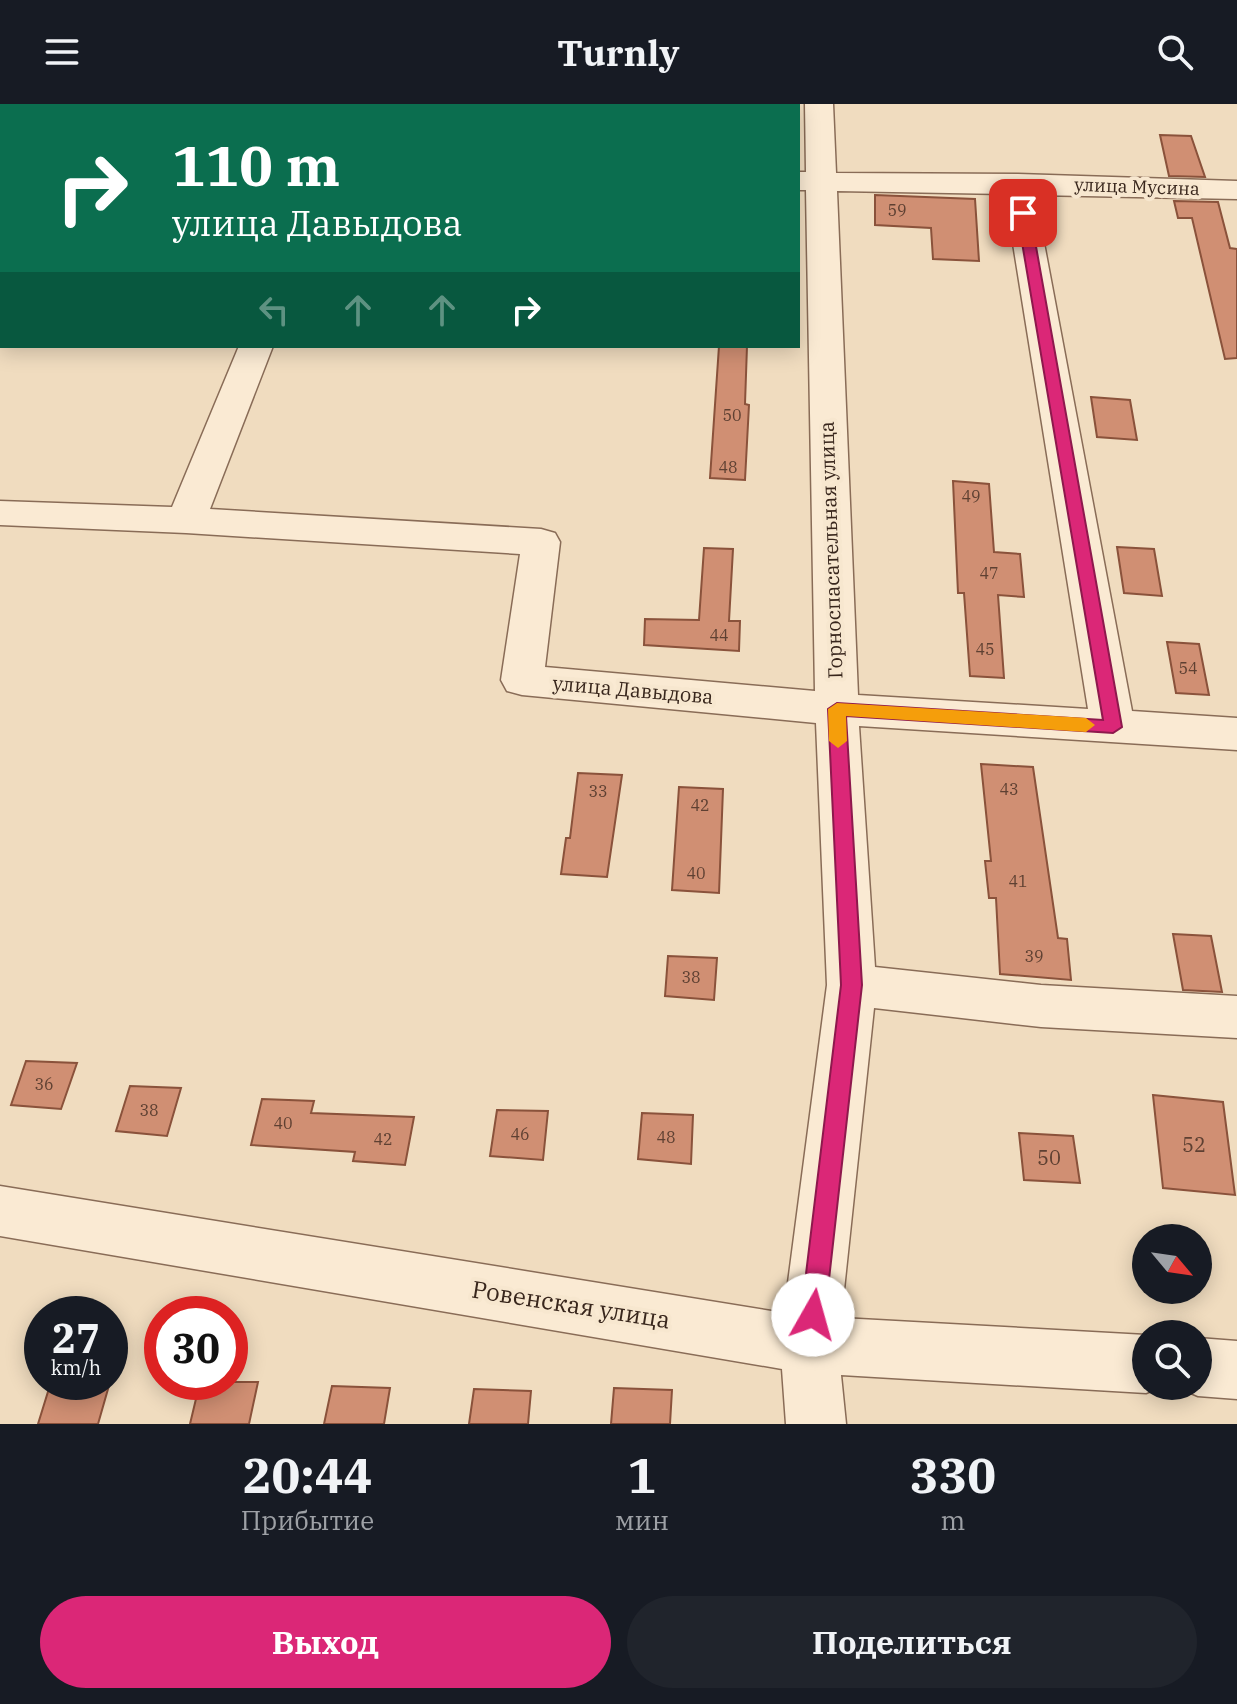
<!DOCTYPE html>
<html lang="ru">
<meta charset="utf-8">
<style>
:root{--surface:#171b24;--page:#20242c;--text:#f1f3f6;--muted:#9ea1a6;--accent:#db2777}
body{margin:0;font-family:"IBM Plex Serif",serif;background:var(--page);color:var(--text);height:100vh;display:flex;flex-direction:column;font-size:30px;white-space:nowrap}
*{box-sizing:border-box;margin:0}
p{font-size:26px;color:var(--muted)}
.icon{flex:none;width:44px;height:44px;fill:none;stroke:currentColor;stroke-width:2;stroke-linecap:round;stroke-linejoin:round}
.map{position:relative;height:1320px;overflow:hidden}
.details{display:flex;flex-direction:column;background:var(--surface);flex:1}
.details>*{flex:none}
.guide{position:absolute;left:0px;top:0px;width:800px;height:244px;box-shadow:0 4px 20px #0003;background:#0b6e4f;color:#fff;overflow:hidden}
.needle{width:52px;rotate:119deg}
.buttons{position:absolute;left:1132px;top:1120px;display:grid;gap:16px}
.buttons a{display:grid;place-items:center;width:80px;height:80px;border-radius:50%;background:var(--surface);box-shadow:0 4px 20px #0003;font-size:40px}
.speed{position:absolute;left:24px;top:1192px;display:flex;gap:16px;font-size:40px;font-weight:700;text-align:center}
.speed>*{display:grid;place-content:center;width:104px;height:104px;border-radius:50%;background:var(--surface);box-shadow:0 4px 20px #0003;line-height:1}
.speed small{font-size:20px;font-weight:400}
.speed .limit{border:12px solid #d22;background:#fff;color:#111}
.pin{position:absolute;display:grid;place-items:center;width:68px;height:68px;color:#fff;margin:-34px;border-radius:16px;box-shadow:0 4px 12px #0006}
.me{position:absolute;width:88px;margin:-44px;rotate:7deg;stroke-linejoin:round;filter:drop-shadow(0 0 6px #0008)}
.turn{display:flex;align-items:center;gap:28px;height:168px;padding:0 40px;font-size:36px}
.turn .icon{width:104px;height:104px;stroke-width:2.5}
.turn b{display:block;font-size:56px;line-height:68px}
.lanes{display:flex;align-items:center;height:76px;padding:0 40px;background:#0003;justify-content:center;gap:40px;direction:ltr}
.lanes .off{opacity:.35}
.eta{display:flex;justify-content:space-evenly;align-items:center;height:136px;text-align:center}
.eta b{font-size:48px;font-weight:700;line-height:56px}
.primary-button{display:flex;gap:16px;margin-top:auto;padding:16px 40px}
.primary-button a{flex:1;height:92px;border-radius:48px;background:var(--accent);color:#fff;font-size:32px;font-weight:700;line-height:92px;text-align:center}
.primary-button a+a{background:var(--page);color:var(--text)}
header{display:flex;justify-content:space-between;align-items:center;height:104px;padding:0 40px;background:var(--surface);font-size:36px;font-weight:700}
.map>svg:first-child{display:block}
</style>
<header><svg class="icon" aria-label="menu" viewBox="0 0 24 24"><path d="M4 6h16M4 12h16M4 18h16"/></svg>Turnly<svg class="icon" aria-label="search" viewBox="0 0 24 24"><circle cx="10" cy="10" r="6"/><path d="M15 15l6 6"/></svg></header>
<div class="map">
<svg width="1237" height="1320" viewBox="0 0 1237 1320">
<rect width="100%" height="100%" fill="#f0dcbf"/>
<!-- building -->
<g fill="#d08f73" stroke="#8a523b" stroke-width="2">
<path d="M1160,31l31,1 14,41 -36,-1z"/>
<path d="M875,91l100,4 4,62 -46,-2 -2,-31 -56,-3z"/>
<path d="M1174,97l44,1 12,46 7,1v109l-12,1 -33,-141h-14z"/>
<path d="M719,242h28l-2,58 4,1 -4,75 -35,-2z"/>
<path d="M1091,293l39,3 7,40 -40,-3z"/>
<path d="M953,377l36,3 5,68 26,2 4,43 -26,-2 6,83 -34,-2 -6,-83h-6z"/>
<path d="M1117,443l37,2 8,47 -38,-3z"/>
<path d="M704,444l29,1 -4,72h11l-1,30 -95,-6 1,-26 54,1z"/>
<path d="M1167,538l32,2 10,51 -33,-2z"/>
<path d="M981,660l52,3 25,171 9,1 4,41 -71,-6 -4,-76h-7l-4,-37h6z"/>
<path d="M578,669l44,2 -15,102 -46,-3 5,-36h4z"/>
<path d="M679,683l44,2 -4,104 -47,-3z"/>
<path d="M1173,830l38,2 11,56 -39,-2z"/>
<path d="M668,852l49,2 -3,42 -49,-4z"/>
<path d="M26,957l51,2 -16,46 -50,-4z"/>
<path d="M130,982l51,2 -14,48 -51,-5z"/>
<path d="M1153,991l70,7 12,93 -72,-7z"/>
<path d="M262,995l52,2 -3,12 103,4 -9,48 -52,-4 2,-9 -104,-7z"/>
<path d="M497,1006l51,1 -5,49 -53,-4z"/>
<path d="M642,1009l51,2 -2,49 -53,-5z"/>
<path d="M1019,1029l54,3 7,47 -56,-3z"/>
<path d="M51,1278h59l-12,42h-60z"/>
<path d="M200,1278h58l-9,42h-59z"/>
<path d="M332,1282l58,2 -6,36h-60z"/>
<path d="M614,1284l58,2 -2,34h-59z"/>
<path d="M474,1285l57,2 -3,33h-59z"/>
</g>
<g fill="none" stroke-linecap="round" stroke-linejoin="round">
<defs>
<g id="minor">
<path d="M805,0h28l3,69 182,1 219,7v18l-202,-4 97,516 105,7v32l-378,-24 16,241 166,18 196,11v42l-196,-11 -167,-19 -33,310 305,17v51h17l-17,7 -305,-18 5,49h-60l-4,-55 -782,-133v-50l784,127 43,-328 -11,-262 -294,-28 -15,-4 -6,-11 19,-126 -334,-21 -186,-8v-24l172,6 67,-161h34l-63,163 331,20 14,4 5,9 -15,125 270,24 -9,-501h-8v-18h8zM837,87l168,3 83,515 -230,-14z"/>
<rect x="0" y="29" width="2" height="18"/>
<path d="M1198,1234l39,3v58l-39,-3 -21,-9 21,-1z"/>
</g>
</defs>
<!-- minor casing -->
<use href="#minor" stroke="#896c57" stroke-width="3"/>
<!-- minor -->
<use href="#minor" fill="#faead3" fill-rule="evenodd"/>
</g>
<!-- route -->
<path fill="#db2777" stroke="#8e194d" stroke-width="2" d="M1023,105l7,4 92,514 -9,6 -267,-17 16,269 -37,330 -4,8 -8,3 -9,-3 -3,-8 40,-330 -13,-276 9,-6 266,17 -86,-507z"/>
<!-- slow -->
<path fill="#f59e0b" d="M837,599l249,15 9,7 -9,7 -240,-16 1,25 -9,7 -9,-7 -1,-32z"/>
<g text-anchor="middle" stroke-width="8" stroke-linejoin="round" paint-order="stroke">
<!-- number labels -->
<g font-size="16" fill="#5e4032">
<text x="897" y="112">59</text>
<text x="732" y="317">50</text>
<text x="728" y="369">48</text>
<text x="971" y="398">49</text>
<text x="989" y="475">47</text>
<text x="719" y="537">44</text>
<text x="985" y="551">45</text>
<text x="1188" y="570">54</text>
<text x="1009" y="691">43</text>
<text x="598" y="693">33</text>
<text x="700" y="707">42</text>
<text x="696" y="775">40</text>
<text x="1018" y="783">41</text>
<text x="1034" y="858">39</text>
<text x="691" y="879">38</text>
<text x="44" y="986">36</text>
<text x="149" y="1012">38</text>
<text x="283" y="1025">40</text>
<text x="520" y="1036">46</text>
<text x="666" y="1039">48</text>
<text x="383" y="1041">42</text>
</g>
<!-- far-street labels -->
<g font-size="18" fill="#38261c" stroke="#f7e7cf">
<text transform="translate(1137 83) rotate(2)" y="6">улица Мусина</text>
</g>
<!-- street labels -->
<g font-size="20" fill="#38261c" stroke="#f7e7cf">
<text transform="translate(831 446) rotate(-92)" y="7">Горноспасательная улица</text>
<text transform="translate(633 586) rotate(5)" y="7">улица Давыдова</text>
</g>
<!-- near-number labels -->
<g font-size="20" fill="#5e4032">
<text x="1194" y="1048">52</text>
<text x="1049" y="1061">50</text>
</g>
<!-- near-street labels -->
<g font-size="24" fill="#38261c" stroke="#f7e7cf">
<text transform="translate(571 1201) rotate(9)" y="8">Ровенская улица</text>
</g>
</g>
</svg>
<div class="buttons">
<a><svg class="needle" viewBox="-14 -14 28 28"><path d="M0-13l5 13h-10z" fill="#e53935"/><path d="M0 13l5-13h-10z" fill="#9ea1a6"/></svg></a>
<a><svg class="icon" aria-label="search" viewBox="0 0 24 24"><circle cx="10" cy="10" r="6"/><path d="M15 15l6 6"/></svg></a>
</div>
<div class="speed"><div>27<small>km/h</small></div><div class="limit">30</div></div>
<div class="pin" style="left:1023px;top:109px;background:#d93025"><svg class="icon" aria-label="arrive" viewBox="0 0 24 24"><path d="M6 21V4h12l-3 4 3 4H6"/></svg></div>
<svg class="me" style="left:813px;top:1211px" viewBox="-20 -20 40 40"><circle r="19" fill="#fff"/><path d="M0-13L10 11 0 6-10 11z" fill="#db2777"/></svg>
<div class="guide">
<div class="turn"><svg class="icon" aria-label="right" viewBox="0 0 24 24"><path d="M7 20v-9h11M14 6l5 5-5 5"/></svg><div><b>110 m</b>улица Давыдова</div></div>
<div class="lanes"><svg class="icon off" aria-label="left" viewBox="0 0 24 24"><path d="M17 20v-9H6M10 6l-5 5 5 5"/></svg><svg class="icon off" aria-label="ahead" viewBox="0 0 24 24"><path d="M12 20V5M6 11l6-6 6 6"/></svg><svg class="icon off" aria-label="ahead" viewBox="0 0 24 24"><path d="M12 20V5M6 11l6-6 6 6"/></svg><svg class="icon" aria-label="right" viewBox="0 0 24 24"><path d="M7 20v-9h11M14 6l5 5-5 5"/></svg></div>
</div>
</div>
<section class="details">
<div class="eta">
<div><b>20:44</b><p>Прибытие</p></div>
<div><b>1</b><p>мин</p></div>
<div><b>330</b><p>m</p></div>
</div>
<div class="primary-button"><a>Выход</a><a>Поделиться</a></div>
</section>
